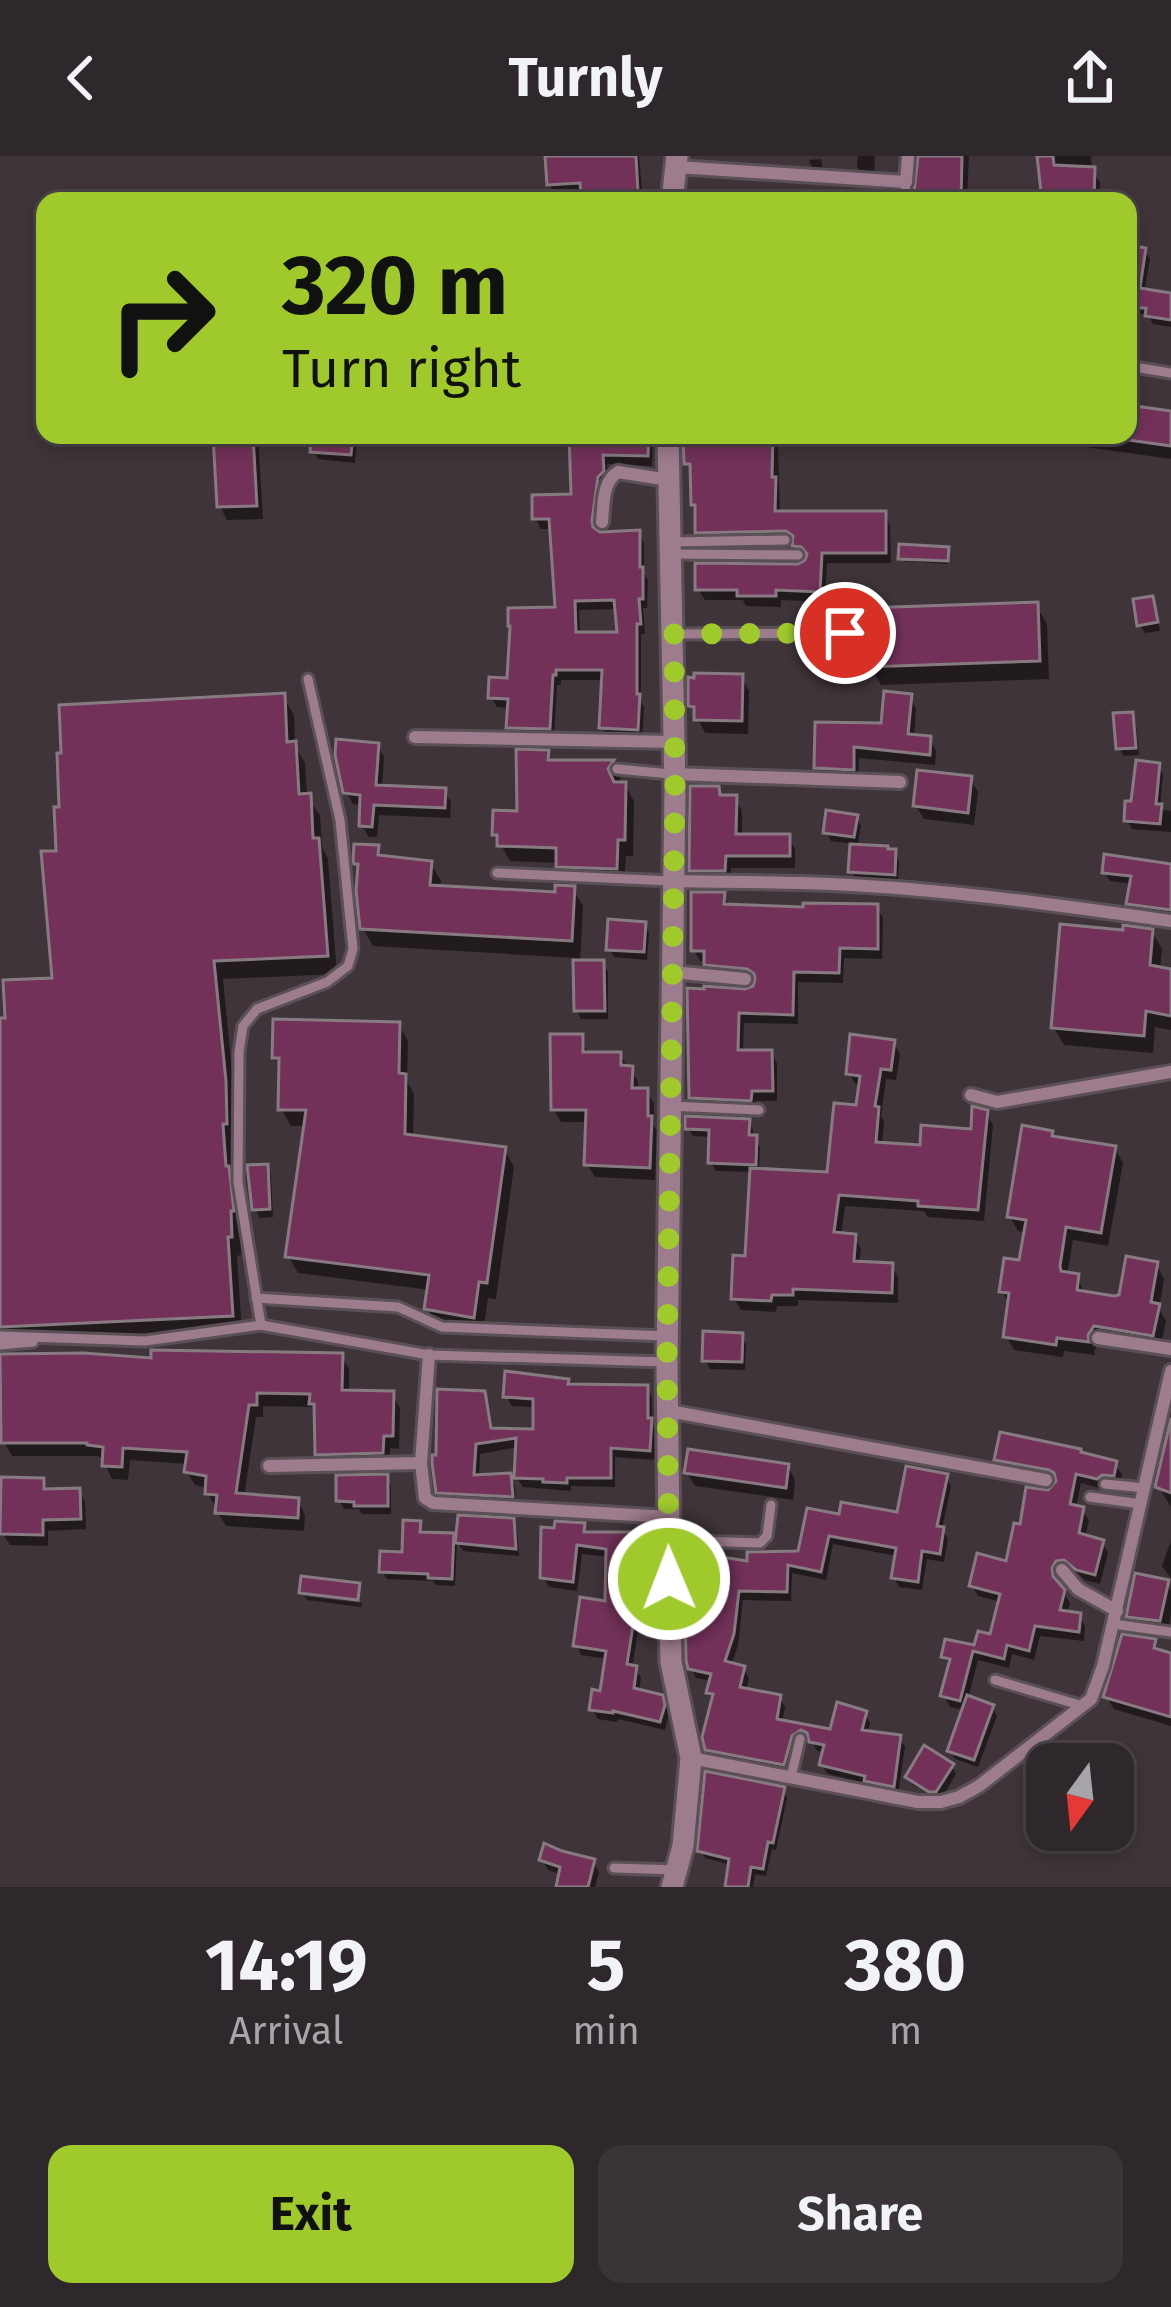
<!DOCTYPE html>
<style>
:root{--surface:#2e272b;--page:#3a3337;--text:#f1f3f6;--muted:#a7a5a9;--line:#494447;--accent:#a0ca2c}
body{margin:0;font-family:"Fira Sans",sans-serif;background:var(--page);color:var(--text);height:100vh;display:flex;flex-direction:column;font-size:45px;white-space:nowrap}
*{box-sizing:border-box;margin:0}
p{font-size:39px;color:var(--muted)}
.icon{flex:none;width:66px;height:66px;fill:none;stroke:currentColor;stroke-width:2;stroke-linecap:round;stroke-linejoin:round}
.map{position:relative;height:1731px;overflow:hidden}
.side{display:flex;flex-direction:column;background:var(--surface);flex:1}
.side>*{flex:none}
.banner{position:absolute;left:36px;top:36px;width:1101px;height:252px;border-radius:24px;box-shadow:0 6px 18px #0003,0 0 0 3px var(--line);background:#a0ca2c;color:#111;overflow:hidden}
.needle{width:78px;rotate:195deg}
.buttons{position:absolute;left:1026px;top:1587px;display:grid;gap:24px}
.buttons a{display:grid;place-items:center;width:108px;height:108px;border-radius:24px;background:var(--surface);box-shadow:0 6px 18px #0003,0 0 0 3px var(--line);font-size:60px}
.pin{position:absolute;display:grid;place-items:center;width:102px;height:102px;color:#fff;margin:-51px;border:6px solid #fff;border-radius:50%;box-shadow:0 3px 12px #0007}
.me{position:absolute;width:132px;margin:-66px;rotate:359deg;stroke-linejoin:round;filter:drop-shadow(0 0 9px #0008)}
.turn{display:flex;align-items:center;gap:42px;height:252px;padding:0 48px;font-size:54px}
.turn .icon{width:156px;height:156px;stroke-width:2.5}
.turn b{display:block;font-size:84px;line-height:102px}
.eta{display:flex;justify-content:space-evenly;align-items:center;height:204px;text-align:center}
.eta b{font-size:72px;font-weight:700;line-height:84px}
.primary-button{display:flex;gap:24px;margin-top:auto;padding:24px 48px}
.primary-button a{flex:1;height:138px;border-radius:24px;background:var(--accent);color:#111;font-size:48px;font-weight:700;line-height:138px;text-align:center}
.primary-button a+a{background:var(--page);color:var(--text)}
header{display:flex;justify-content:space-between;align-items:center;height:156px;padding:0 48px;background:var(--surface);font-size:54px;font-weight:700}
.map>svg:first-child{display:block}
</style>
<header><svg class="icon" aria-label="back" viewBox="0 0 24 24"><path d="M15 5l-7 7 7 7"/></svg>Turnly<svg class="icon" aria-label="share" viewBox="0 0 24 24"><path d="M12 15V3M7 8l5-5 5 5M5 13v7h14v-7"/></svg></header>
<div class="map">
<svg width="1171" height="1731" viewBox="0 0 1171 1731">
<rect width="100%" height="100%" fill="#3e3439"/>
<!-- shadow -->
<g fill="#0007" fill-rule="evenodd">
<path d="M548,0h91l4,45h-56l-3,-6 -27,2 -8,-13z"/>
<path d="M858,0h17l-1,21 -12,-1 -5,-9z"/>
<path d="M913,0h56l-2,43 -41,-1 -6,-40z"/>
<path d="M1040,0h51l1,14 8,12v10l12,1 5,8h-142v-7l69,-1z"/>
<path d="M821,3l2,9 -11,-1 -3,-7z"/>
<path d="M1128,92l17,3 5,8 -6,33 27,5v30l-18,-3 -5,-9 -20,-3z"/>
<path d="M1128,252l43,6v45l-85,-12 -7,-12h49z"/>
<path d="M216,279h42l5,84 -36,1 -7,-14z"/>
<path d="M314,279h40l3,5 -2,23 -37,-4 -5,-8z"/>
<path d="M572,279l81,1 -1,30 -45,-2 1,18 -6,6 -6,43 42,2 6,10v31l4,6 -1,28h-4l2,26h-4v68l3,5 -2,33 -34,-2 -6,-11 2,-47h-43v5h-4l-3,53h-39l-6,-10 1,-20 -13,-1 -6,-10 19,-16 48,-71 -5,-81h-12l-6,-11 39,-21zM618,453l3,26h-41l-1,-25z"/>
<path d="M687,279l84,1 7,11 2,67h104l6,11 1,38h-64l-2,39 -44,-2v7l-35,-1 -3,-6h-38l-7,-11 101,-22 10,-10 -8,-1 -6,-15 -91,2 -6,-11 -5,-58 -6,-11z"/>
<path d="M947,393l1,15 -45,-3 -2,-3z"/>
<path d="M1152,443l4,8 4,24 -15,2 -5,-8z"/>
<path d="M1036,449l11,19 2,55 -168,6 -11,-19z"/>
<path d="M741,521l8,14 -1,43 -43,-1 -14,-27z"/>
<path d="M283,540l11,19 1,31 10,17 2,34 13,18 2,32 6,12 9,115 -114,5 12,123 1,40h-4l3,41 7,46h-2l1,26 -4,1 5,78 -242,13v-326l9,-1 46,-40 4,-127z"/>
<path d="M910,541l6,11 -2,30 16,1 6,12 -1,14 -76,-7 -1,22 -34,-1 -7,-11 67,-42z"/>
<path d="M1132,559l4,9 3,31 -15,1 -5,-8z"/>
<path d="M378,590l6,11 -2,31 62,3 7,11 -1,16 -71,-3 -2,22h-8l-7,-11 1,-21 -10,-1 -7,-12z"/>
<path d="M547,597l6,10h59l9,15 -6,7h10l9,16 -1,55h-7l-2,29 -55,-3 14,24 -3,57h23l5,9v47h-27l-4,-9 -1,-52 -203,-12 -10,-17 -3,-59 -4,-7 21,-15 6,10 48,6 10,17 -1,8 118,6 14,-7 -13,-25 -49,-2 -15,-27 25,-19z"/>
<path d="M1158,610l5,8 -3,33 2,3 9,1v21l-39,-3 -5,-9z"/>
<path d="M970,622l8,14 -4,33 -50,-6 -8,-13z"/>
<path d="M718,633l5,9h12l7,13v26h46l7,12v19h-64v15l-32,-1 -7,-12z"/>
<path d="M856,662l5,8 -4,22 37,4 5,9 -1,21 -42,-2 -4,-9 1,-27 -22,-3 -5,-9z"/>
<path d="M1171,711v50l-37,-5 -4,-8 3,-20 -23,-3 -5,-8z"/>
<path d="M723,739l7,12h147l6,11 -1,41 -38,-1 -1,25 -45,-1v42l-54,-1 -1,30h28l6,10v38h-21v9l-57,-2 -7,-11 54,-105 9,-4 4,-9 -46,-4 -6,-14h-7l-6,-11z"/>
<path d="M644,769l5,8 -2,27 -33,-3 -5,-8z"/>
<path d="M1152,776l10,17 -2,21 11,2v58l-16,-3 -2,26 -89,-8 -10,-17z"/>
<path d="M398,868l10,17 -1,40 7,13 -1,44 92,12 9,17 -18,132 -8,-1 -5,35 -46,-8 -10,-17 3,-18 -132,-17 -10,-17 19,-130h-16l-10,-17 1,-40 -7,-12z"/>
<path d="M581,881l7,18h32l18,26v10h8l8,13 -1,21 4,6 -2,49 -60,-3 -8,-13 2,-42h-28l-7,-12z"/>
<path d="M893,886l7,12 -4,26 -10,-1 -5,37 3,5 -2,24 41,3 51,-16 12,-19 7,12 -9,96 -56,-4 -4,-6 -79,-5 -4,30 13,1 7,12 -2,15 32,2 7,11v26l-100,-3v6h-21l-1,6 -35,-2 -7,-12 14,-39 5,-87 -37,-1 -5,-9v-25l-18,-1 -5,-8 60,-6 5,8v8l7,9 -1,25 70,4 29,-68 3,-22 -5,-1 -7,-12z"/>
<path d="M1052,977l3,7 60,9 8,14 -15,83 -35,-6 -6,35 10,2 8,17 37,4 34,-34 8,15 -5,30 7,12 -6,28 -58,-10 -8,12 1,4 -31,-4 -1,6 -49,-7 -8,-14 4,-31 -8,-14 20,-27 5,-32 -9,-1 -8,-14z"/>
<path d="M266,1011l5,8 2,42 -13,1 -5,-9z"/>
<path d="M741,1180l5,8 -1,26 -35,-1 -5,-9z"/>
<path d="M84,1200l70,5 187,-5 8,13v24l43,1 8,14 -1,41 -9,-1 -1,18 -63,1 -8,-13 -3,-47 -52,-1v11h-7l-12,80 54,4 7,14 -1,16 -78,-5 -8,-13 1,-5 -3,-1 -8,-13v-6l-13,-3 -8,-13 1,-8 -58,-4 -2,20 -16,-1 -7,-14v-6l-8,-3h-85l-8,-14v-33l-4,1v-53z"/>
<path d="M567,1226l3,5 77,1 5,9v27l4,7 -2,29 -39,-3v30l-44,-1v5l-48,-4 -6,-9 1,-31 -38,7 -1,24 31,-2 5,10 1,20 -73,-5 -5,-10 45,-97 6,10 4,27 43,1v-25l-24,-1 -6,-10z"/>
<path d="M1171,1275v76l-13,-21z"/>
<path d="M997,1303l118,5 7,11 -3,10h-10l-5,4 -23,-6 -5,25 6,2 7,10 -4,18 17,4 6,11 -8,31 -15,-4 -12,-11 -11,2 -6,9 14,23 -3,11 12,2 6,10 -1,15 -44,-5 -6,24 -22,-6 -3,14 -31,-8 -10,39 24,8 5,9 -19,51 -23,-8 -5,-9 15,-40 -15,-3 -6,-11 7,-28 -7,-12 32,-8 16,-10 9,-36 -23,-6 -6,-10 36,-22 14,-36 37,-48 -55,-10z"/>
<path d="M788,1310l7,14 -2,20 -98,-14 -8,-13z"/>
<path d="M386,1321l5,9v28h-29l-3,-5h-15l-5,-9z"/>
<path d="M946,1321l5,9 -9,43 6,10 -4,23 -17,-3 -5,31 -23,-3 -5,-10 3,-21 -64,-12 -7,36 -34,-7 -1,28 -48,-1 -5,45 -7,21 12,2 6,10 -3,13 33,6 6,10 -3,16 50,9 33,-19 5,10 -3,10 32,5 6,9 -7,48 -26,-5 -3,-6 -41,-10 -6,-9 3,-13 -8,-1 -6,-12h-9l-13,35 -76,-15 -6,-10 8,-48 -6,-9 3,-11 -16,-3 -5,-10 59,-104 50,-10 41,-36 58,-3z"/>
<path d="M0,1325h42l6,10h31l6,11 1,27 -38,2v15l-38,-1 -7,-11z"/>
<path d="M512,1365l5,9 2,26 -56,-5 -5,-8z"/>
<path d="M419,1368l4,11 29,1 5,7 -2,43 -19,-1 -3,-4 -46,-2 -5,-8 23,-16z"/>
<path d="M583,1369l6,10h49l5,9v40h-4l-1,30 2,5 -8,49h3l6,10 -2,15 22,5 6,11 1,8 -3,13 -47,-11 -1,3 -19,-3 -6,-10 11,-15 5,-35 -27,-4 -5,-10 32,-40 1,-48 -27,-3 -5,37 -28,-4 -6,-10z"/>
<path d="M1171,1385v37l-9,-12z"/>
<path d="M1167,1427l4,8v23l-4,20 -30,-4 -8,-14z"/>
<path d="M304,1440l58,7 -1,4 -54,-7z"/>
<path d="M1154,1486l7,11 10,3v70l-57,-17 -8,-13z"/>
<path d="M951,1610l5,8 -15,25 -28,-14 -5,-8z"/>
<path d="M783,1634l4,8 -11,52 -4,-1 -6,27 -11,-2 -2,13h-25l3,-22 -26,-7 -5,-8z"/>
<path d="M542,1704l51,2 6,10 -4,15h-36l3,-12 -14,-5z"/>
</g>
<!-- building -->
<g fill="#73315a" stroke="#877b81" stroke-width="3" fill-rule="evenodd">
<path d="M545,0h91l2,36 -57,4 -1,-13 -33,2z"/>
<path d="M918,0h44l-1,45h-48z"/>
<path d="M1037,0h16l1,9 41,2 -1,34h-52z"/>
<path d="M1128,89l18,3 -6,40 31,5v27l-26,-4 1,-8h-18z"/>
<path d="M1128,249l43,6v35l-43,-6z"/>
<path d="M213,279h40l4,71 -40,1z"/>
<path d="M311,279h42l-2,20 -41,-3z"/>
<path d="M569,279h80l-1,21 -45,-1 1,16 -6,6 -6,44 1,6 7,5 40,-2v37h3v32h-4l2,25h-4v70h3l-2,36 -39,-2 3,-58h-46v5h-3l-3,54 -44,-1 2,-29 -20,-1 1,-21 18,1 3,-52h-2v-18l47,-1 -6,-88h-17v-24l39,-1zM614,444l3,32h-41l-1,-31z"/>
<path d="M683,279h90l-1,42h4l-1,34h111v42h-64l-2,39 -44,-2v6h-39v-6h-42v-27l103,1 7,-4 2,-6 -6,-7 -9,-1 1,-10 -7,-5 -91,2v-28h-4l-1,-41h-6z"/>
<path d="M899,388l50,3 -1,14 -50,-2z"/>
<path d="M1153,440l5,26 -21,4 -4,-27z"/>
<path d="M1038,446l2,59 -173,6 -2,-59z"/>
<path d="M694,517l49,1 -1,47 -48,-1v-13l-6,-1v-29l6,1z"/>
<path d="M884,535l28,3 -4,40 23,2 -1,19 -76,-8v23l-40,-2 1,-46 66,1z"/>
<path d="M285,537l2,49 9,-1 3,53 12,-1 2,45h6l9,118 -114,5 12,120 1,43h-4l3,42h3l5,45h-3l1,26h-4l5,79 -233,11v-309h5l-2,-38 49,-2 -11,-127h15l-2,-44h5l-2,-54h4l-2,-48z"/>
<path d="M1133,556l3,36 -20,1 -3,-36z"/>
<path d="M336,583l43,4 -3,42 70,3 -1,20 -71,-3 -2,22 -13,-1 1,-31 -17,-2 -8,-38z"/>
<path d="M516,593l33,1 -1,10h66l-6,9 6,13h12l-1,58h-7l-1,29 -61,-2v-19l-59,-2v-11h-5l1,-25 24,1z"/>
<path d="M1136,604l24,3 -4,41h6l-2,20 -36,-3 1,-20h6z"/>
<path d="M917,614l55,6 -4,37 -55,-7z"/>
<path d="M690,630h29l1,9h17l-1,39h54v22h-64l-1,15h-36z"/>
<path d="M826,654l32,5 -4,22 -31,-4z"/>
<path d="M354,688l25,1 -1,10 54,6 -2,24 125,7v-7l20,1 -3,55 -212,-12 -4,-38 2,-27h-4l-1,-4z"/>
<path d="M850,688l38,2v3h8l-1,26 -47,-3z"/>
<path d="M1104,698l67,10v46l-45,-6 5,-28 -29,-3z"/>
<path d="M691,736h34l-1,12 79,3v-4l75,1v45l-38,-1 -1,25 -45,-1 -1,43 -54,-2 -1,37h34l1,41h-21l-1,10 -62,-3 -2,-110 17,1v-3l41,3 8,-3 2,-7 -1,-5 -7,-5 -43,-4v-14h-13z"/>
<path d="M608,763l38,3 -2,30 -38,-2z"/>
<path d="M1060,768l63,6v-5l30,4 -3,36 21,4v47l-25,-5 -2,25 -93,-8z"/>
<path d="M573,804h31l1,51h-31z"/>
<path d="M273,863l127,3 -1,51 7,1 -1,60 101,13 -19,136 -8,-1 -5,36 -50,-9 5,-34 -144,-18 21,-147h-28l1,-52h-7z"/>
<path d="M550,878h33v18h38v13l12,1 -1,22h16v28h4l-2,52 -66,-3 2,-55h-35z"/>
<path d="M850,878l45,6 -4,30 -10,-1 -6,37 4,1 -3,35 44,3 1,-20 50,4 1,-23 16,4 -10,100 -60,-4v-5l-79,-6 -5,37 22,2 -2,27 39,2 -1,30 -99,-4v6h-21l-1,6 -40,-2 2,-44 12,1 5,-88 77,4 7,-69 22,2 4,-29 -14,-2z"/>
<path d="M685,960l65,3 -1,16h8l-1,30 -48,-2 1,-33 -24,-1z"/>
<path d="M1022,969l31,6 -1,5 64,10 -15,87 -35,-6 -6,39 1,5 18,3 -2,16 37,6 5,-1 7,-39 32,6 -7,40 9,2 -7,32 -59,-10 -6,9 1,7 -32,-4 -1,7 -53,-8 6,-44 -10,-1 5,-34 15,2 7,-40 -19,-3z"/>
<path d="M268,1008l2,45 -18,1 -5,-45z"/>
<path d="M703,1175l40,2 -1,29 -40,-1z"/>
<path d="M151,1194l192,3 -1,37 52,1 -1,45h-9l-1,17 -68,2 -1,-51h-5l1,-10 -53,-1v12h-8l-13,88 63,5 -1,20 -83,-5 2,-18 -12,-1 1,-18 -22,-4 3,-20 -64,-4 -1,19 -20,-1 1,-19 -16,-2v-2h-86l-1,-89 84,-1 67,5z"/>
<path d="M505,1215l64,8 -1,5 80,1v33h4l-2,33 -39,-3v30h-44v5l-24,-1v-3l-29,-1 2,-40 -40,6 -2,31 37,-2 2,24 -77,-4 -4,-30v-8h4l1,-66 48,2 6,37 42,1v-30l-30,-2z"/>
<path d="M1171,1262v75l-16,-6z"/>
<path d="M1000,1276l81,17v3l36,9 -3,15 -12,-1 -5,4 -21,-5 -6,30 14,3 -5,26 25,7 -9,35 -19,-5 -12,-10 -8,1 -4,7 1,8 12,14 -5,20 21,3 -2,19 -44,-6 -6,25 -22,-6 -3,14 -31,-8 -13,50 -20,-5 10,-37 -9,-2 4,-18 29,6 4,-14 12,3 10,-40 -31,-8 8,-33 29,8 8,-38 6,1 6,-37 22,3 8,-9 -2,-8 -5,-3 -55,-10z"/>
<path d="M688,1293l101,15 -3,24 -102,-15z"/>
<path d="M906,1310l42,8 -11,52 7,1 -4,27 -18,-3 -4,31 -27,-4 5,-30 -67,-12 -8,36 -33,-7 -1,27 -48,-1 -5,43 -9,27 20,5 -5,21 41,8 -4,24 53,10 7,-27 30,9 -5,19 39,5 -7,52 -30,-6 1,-5 -46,-11 5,-20 -15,-3 -2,-9 -6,-3 -9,6 -8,29 -79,-15 -3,-13 11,-43 -7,-1 5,-19 -23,-5 -2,-9 -2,-109 63,10v-9l51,-1 9,-43 32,6 2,-12 56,10z"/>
<path d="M388,1318v32h-34v-4l-18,-1v-26z"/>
<path d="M1,1321l43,1v11l36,-1 1,31 -38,1v15l-43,-1z"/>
<path d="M458,1359l56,3 2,31 -61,-6z"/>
<path d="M403,1364l18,1 -1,11 34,1 -2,46 -24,-1v-4l-49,-2 1,-21 22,1z"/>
<path d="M555,1365l30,2 -1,9h55v43h-4l-2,31h3l-9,58 10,2 -3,22 29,7 2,10 -5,17 -47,-11v2l-24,-3 3,-21 8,2 6,-40 -33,-5 7,-49 25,4 1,-52 -29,-4 -4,37 -33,-4 1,-51 13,1z"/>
<path d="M1135,1417l34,7 -9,41 -34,-4z"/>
<path d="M301,1420l59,7 -2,17 -59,-7z"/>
<path d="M1122,1478l34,5 -2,9 17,5v64l-68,-20z"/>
<path d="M967,1539l27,10 -20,55 -27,-9z"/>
<path d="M924,1589l30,19 -18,28h-7l-24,-15z"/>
<path d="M705,1615l80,16 -12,56 -5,-1 -5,27 -12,-2 -3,20h-23l4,-28 -32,-8z"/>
<path d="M544,1687l18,8 33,8 -7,28h-32l4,-20 -21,-7z"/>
</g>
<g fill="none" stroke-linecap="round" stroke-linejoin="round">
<defs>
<g id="service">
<path d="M904,45l2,-19"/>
<path d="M1128,210l43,7"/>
<path d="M672,386l113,-2"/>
<path d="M671,398l127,1"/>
<path d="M673,478l172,-1"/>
<path d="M617,613l54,5"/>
<path d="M497,717l174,8"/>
<path d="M670,950l89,4"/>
<path d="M256,1142l142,9 44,20 224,9"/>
<path d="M261,1169l-23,-143 1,-130 4,-26 14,-17 70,-27 21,-16 5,-17 -13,-129 -32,-141"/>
<path d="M0,1180l145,5 116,-16 168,30 238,7"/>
<path d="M0,1189l33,-3"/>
<path d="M1105,1328l40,4"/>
<path d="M1090,1341l51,7"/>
<path d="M669,1384l91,3 7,-7 4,-31"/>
<path d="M1113,1468l58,8"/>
<path d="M995,1524l88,26"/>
<path d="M791,1621l9,-38"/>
<path d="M614,1712l63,2"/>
</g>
<g id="minor">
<path d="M677,11l229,15 2,-26"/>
<path d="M602,366c2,-18 0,-40 16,-50l51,8"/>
<path d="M415,581l260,5"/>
<path d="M675,618l225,8"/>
<path d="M673,725c53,1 105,1 158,3 114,5 227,21 340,37"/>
<path d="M672,816l73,7"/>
<path d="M971,939l26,7 174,-30"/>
<path d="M1098,1182l73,11"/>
<path d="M669,1255l377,69"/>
<path d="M421,1307l4,35 8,5 236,14"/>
<path d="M269,1310l152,-3 8,-108"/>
<path d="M1062,1414l16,19 39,22"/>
<path d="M691,1602l227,44h23l18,-5 20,-11 112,-87 12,-33 68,-295"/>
</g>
<g id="tertiary">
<path d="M672,45l5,-45"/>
<path d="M668,279l7,355 -8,572 3,256 1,44 20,96 -8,88 -11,41"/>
</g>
</defs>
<!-- service casing -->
<use href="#service" stroke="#5a5055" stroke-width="15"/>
<!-- minor casing -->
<use href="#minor" stroke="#5a5055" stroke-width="18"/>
<!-- tertiary casing -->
<use href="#tertiary" stroke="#5a5055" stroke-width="27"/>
<!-- service -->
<use href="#service" stroke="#9d7c8e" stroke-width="9"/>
<!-- minor -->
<use href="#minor" stroke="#9d7c8e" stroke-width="12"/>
<!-- tertiary -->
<use href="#tertiary" stroke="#9d7c8e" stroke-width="21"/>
</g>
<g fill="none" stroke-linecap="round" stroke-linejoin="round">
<!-- route -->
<path stroke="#a0ca2c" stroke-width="21" stroke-dasharray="0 37.8" d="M669,1423l-2,-217 8,-572 -1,-156 171,-1"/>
</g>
</svg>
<div class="buttons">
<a><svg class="needle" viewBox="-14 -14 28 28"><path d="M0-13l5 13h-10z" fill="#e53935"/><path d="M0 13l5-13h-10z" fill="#a7a5a9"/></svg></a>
</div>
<div class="pin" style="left:845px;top:477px;background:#d93025"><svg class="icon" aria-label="arrive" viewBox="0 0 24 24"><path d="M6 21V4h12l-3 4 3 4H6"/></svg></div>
<svg class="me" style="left:669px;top:1423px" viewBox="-20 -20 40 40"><circle r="17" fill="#a0ca2c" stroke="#fff" stroke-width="3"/><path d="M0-11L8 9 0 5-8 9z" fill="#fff"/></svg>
<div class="banner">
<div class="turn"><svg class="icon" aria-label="right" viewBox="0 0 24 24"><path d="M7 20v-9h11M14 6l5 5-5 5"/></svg><div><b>320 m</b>Turn right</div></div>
</div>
</div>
<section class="side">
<div class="eta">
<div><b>14:19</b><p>Arrival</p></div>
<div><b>5</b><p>min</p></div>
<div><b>380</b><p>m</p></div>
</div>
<div class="primary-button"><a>Exit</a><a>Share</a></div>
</section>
